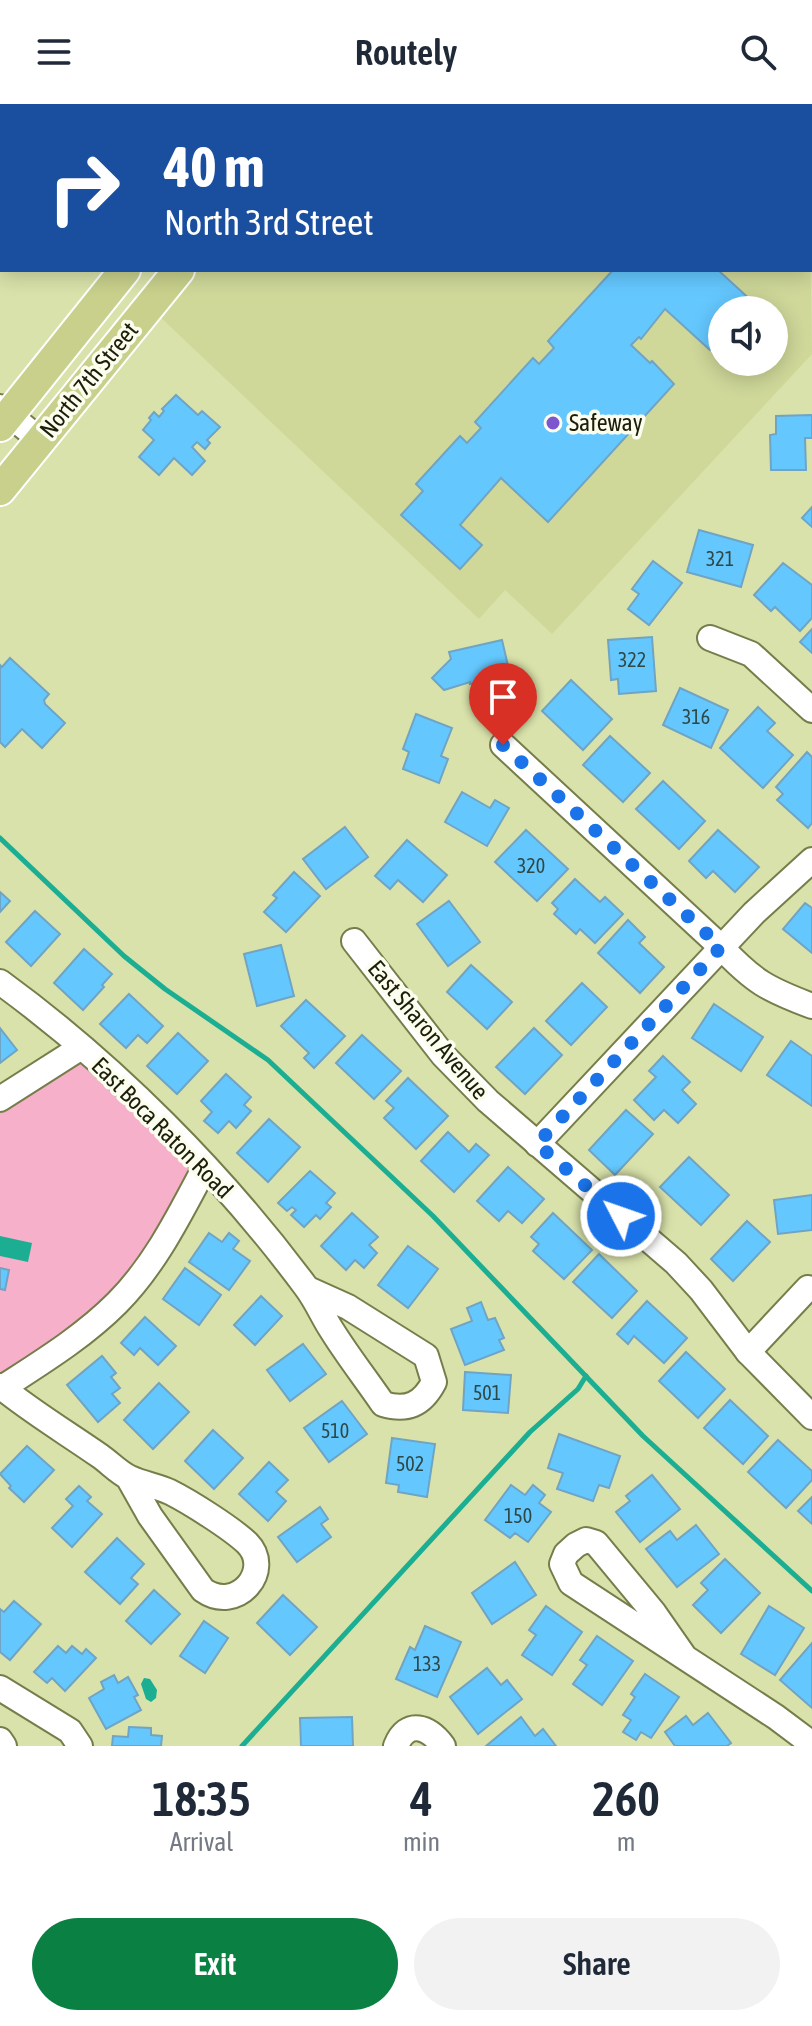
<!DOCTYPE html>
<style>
:root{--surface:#fff;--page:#f2f2f3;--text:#1f2937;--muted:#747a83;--accent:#0b8043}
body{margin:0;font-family:"Asap Condensed",sans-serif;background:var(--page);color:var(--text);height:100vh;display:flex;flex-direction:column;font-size:30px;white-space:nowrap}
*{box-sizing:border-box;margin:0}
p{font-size:26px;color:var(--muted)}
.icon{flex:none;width:44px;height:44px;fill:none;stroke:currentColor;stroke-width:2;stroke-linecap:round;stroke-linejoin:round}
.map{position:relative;height:1642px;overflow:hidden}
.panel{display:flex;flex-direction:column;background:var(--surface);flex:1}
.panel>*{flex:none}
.hud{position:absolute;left:0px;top:0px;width:812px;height:168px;box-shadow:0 4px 20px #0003;background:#1a4fa0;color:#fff;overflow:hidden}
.fabs{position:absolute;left:708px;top:192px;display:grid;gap:16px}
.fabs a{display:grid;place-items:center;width:80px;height:80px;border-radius:50%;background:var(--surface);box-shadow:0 4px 20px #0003;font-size:40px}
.pin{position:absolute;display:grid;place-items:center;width:68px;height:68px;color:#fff;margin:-82px -34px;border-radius:50% 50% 50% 0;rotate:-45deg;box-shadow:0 0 8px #0007}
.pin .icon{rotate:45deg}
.me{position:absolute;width:88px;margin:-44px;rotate:311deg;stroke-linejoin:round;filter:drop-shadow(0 0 6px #0008)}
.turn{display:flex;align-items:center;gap:28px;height:168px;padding:0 32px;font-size:36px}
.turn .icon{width:104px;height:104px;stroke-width:2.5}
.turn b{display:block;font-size:56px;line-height:68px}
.eta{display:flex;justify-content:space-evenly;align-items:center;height:136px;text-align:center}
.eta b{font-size:48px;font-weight:600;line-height:56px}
.primary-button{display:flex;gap:16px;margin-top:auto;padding:16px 32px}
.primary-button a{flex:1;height:92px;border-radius:48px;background:var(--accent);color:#fff;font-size:32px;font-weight:600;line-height:92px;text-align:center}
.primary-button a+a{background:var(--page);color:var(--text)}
header{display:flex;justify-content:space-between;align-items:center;height:104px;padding:0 32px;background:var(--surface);font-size:36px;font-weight:600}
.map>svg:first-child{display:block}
</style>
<header><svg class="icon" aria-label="menu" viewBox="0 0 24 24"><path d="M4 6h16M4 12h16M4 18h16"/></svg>Routely<svg class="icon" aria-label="search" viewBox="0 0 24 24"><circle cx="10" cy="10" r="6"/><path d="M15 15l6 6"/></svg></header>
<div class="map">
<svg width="812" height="1642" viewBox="0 0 812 1642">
<rect width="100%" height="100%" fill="#d9e2aa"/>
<!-- built -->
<g fill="#cfd899" fill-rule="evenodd">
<path d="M330,0h341l2,2h-345z"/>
<path d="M810,116l2,134 -260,280 -47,-44 -26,29 -322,-305 37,-44h616zM722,206h52v52h-52z"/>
</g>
<!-- green -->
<path fill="#f6b0ca" d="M80,944l125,119 -57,100 -148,119v-287z"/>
<!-- water -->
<g fill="#1cae92">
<path d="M0,1132l32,7 -4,19 -28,-6z"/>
<path d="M144,1574l6,1 7,11 -1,8 -5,4 -5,-3 -5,-15z"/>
</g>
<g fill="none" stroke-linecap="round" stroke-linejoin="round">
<!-- stream -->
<g stroke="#1cae92" stroke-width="5">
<path d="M0,734l124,118 41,33 103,71 165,156 210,220 169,155"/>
<path d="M242,1642l288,-314 48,-43 8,-13"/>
</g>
</g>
<!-- building -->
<g fill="#64c8ff" stroke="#6fa4c4" stroke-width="2">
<path d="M116,0h37l1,1 -40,1z"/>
<path d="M613,166h105l36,33 -7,7h-25v27l-12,13 -45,-41 -24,30 -2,-2 -8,8 19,18 2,-2 22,23 -126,138 -47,-44 -41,47 22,20 -22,24 -59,-54 22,-24 -7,-7 44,-48 7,7 14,-15 -6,-6 58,-64 6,6 15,-16 -6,-7z"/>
<path d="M176,291l22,20 4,-4 18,16 -13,13 3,3 -5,6 -8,-7 -5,5 13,14 -13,14 -18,-17 -15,17 -20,-18 15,-17 -11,-10 8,-10 -2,-2 5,-6 5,5 5,-6 -2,-2z"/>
<path d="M812,311v23h-7l1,32h-35l-1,-35 6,-1v-18z"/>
<path d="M812,403v20l-10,-9z"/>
<path d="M699,426l54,15 -12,42 -54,-15z"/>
<path d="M653,457l29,22 -33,42 -21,-16 11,-15 -7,-5z"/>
<path d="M783,459l29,22v33l-12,13 -25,-24 -4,4 -17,-16z"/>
<path d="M812,525v24l-12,-11z"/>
<path d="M652,533l4,54 -37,3 -1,-15 -7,1 -3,-40z"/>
<path d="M502,536l10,43 -21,5 -1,-3 -4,1 -2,-5 -14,3v-2l-26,8 -12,-12 19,-19 -2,-7z"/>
<path d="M10,554l39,36 -5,6 1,4 20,19 -23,25 -20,-19 -17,18 -5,-5v-77l2,2z"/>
<path d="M571,576l41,39 -29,31 -41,-39z"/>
<path d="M680,584l48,22 -17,38 -48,-23z"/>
<path d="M758,603l17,16 -8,8 26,24 -30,33 -43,-40z"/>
<path d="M416,610l36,14 -11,28 7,3 -9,24 -36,-14 6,-17 -6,-3z"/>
<path d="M610,632l40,37 -27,29 -40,-37z"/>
<path d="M807,648l5,5v66l-4,5 -31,-28 6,-6 -7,-7z"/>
<path d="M663,677l42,40 -26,28 -43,-40z"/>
<path d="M462,688l28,16 5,-8 14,8 -22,38 -42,-24z"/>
<path d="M345,723l23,30 -42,32 -23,-30z"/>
<path d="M526,726l42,39 -31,32 -42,-39z"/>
<path d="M718,726l41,37 -24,25 -22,-21 -7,7 -17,-17z"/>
<path d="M407,736l40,35 -24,27 -25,-22 -8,9 -15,-13z"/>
<path d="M294,768l26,24 -34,36 -22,-20 13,-14 -4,-3z"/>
<path d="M575,775l25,23 5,-5 18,17 -28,29 -15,-14 -4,5 -22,-20 4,-5 -6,-6z"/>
<path d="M0,788l10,9 -10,11z"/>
<path d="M449,797l31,41 -32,24 -31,-42z"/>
<path d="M805,799l7,5v45l-29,-24z"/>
<path d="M35,807l25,23 -29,32 -25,-24z"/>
<path d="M628,816l17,17 -6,6 25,24 -24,26 -42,-40z"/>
<path d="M281,841l13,51 -37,10 -13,-52z"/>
<path d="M84,845l28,25 -10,11 2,2 -21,23 -29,-27z"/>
<path d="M471,861l41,37 -25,27 -40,-37z"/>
<path d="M582,879l25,24 -36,38 -25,-24z"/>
<path d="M129,890l34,32 -16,17 -9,-8 -12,13 -26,-24z"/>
<path d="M306,896l39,36 -31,32 -10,-10 5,-5 -28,-27z"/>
<path d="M714,900l49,33 -22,34 -49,-33z"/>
<path d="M0,924l17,22 -17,13z"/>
<path d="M534,924l28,27 -37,39 -29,-27z"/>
<path d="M178,929l30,28 -31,33 -30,-28z"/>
<path d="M362,931l39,36 -27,28 -38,-36z"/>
<path d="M791,937l21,15v50l-45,-31z"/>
<path d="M663,952l27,26 -8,8 14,14 -18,19 -14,-13 -10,10 -20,-20 22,-23 -7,-6z"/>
<path d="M226,970l25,23 -7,8 7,6 -15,17 -7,-7 -11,12 -14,-12 8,-9 -11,-11z"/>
<path d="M408,974l40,38 -32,33 -32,-31 10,-10 -8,-7z"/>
<path d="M626,1006l27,24 -38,41 -26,-25z"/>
<path d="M269,1015l31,28 -32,35 -31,-29z"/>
<path d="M448,1028l21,20 7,-8 13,11 -35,37 -33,-31z"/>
<path d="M689,1053l40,38 -28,30 -41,-38z"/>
<path d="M508,1063l36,32 -22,24 -14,-12 -9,10 -22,-20z"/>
<path d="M310,1067l25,22 -9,10 5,4 -11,12 -4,-4 -12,12 -13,-12 5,-5 -4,-3 -5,4 -9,-8z"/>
<path d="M812,1091v35l-34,4 -4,-34z"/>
<path d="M352,1109l26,24 -9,8 8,8 -13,15 -9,-8 -9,10 -25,-24z"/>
<path d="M553,1109l39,37 -28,29 -31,-28 6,-7 -8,-7z"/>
<path d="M747,1117l23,21 -37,39 -22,-22z"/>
<path d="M209,1129l13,9 7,-9 10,8 -6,8 17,12 -21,29 -40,-28z"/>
<path d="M408,1142l30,23 -30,39 -30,-23z"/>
<path d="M599,1150l38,37 -25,27 -39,-36z"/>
<path d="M0,1164l9,2 -4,20 -5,-1z"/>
<path d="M185,1164l36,27 -22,30 -36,-26z"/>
<path d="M261,1192l21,20 -27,29 -21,-20z"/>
<path d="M647,1197l40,37 -23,25 -30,-27 -6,8 -11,-10z"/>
<path d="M481,1198l7,18 7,-2 9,20 -5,2 5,10 -39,15 -14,-36 21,-8 -5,-13z"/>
<path d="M145,1213l31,29 -18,19 -18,-17 -6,7 -13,-12z"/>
<path d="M303,1240l23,30 -36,27 -23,-31z"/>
<path d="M686,1248l39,37 -27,29 -39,-37z"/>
<path d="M102,1252l14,17 -5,4 9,11 -8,6 8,9 -22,19 -31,-37z"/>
<path d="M465,1268l46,3 -3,38 -45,-3z"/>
<path d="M159,1279l30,29 -36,37 -29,-29z"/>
<path d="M730,1296l38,36 -25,28 -39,-36z"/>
<path d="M342,1297l25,33 -38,28 -25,-34z"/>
<path d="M213,1326l30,28 -29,31 -29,-28z"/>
<path d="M559,1330l61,22 -11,32 -10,-3 -6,16 -36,-12 6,-16 -15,-5z"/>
<path d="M392,1334l43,6 -8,53 -29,-5 1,-7 -13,-2z"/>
<path d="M778,1336l34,31v9l-26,28 -38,-36z"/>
<path d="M27,1342l27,24 -30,32 -15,-14 2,-2 -11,-12z"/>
<path d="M269,1358l19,18 -12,12 10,9 -18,20 -29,-27z"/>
<path d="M652,1371l28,34 -40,33 -24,-30 14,-11 -4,-5z"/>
<path d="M511,1381l14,10 8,-10 12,10 -6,8 12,9 -23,30 -13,-9 -5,5 -25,-18z"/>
<path d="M79,1382l12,11 -4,4 15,13 -30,33 -20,-19 21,-22 -7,-7z"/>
<path d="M812,1393v27l-14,-13z"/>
<path d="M320,1403l8,12 -7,5 10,13 -34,25 -19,-25z"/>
<path d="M696,1421l23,29 -42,33 -31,-38 24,-18 7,9z"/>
<path d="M117,1434l27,26 -13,14 7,6 -18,20 -35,-32z"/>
<path d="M725,1455l35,34 -39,40 -28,-28 15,-15 -7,-7z"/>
<path d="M515,1458l21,33 -44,29 -20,-31z"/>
<path d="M154,1486l26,24 -29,30 -25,-23z"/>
<path d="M283,1491l34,32 -27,28 -33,-32z"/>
<path d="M14,1497l27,23 -31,36 -10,-8v-43l4,3z"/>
<path d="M546,1502l36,26 -30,43 -30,-20 14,-20 -7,-5z"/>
<path d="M769,1502l35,22 -29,47 -34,-21z"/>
<path d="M204,1517l24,17 -23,35 -25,-17z"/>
<path d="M425,1522l36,16 -24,55 -41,-18 14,-32 5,3z"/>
<path d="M597,1532l36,25 -31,44 -29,-21 14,-19 -7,-5z"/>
<path d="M812,1539v65l-32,-28z"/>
<path d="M58,1542l8,7 6,-7 10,8 4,-5 10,9 -31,33 -13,-13 -5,5 -13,-11z"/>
<path d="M487,1564l14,17 6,-5 15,19 -44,35 -28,-37z"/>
<path d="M645,1570l34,23 -28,41 -10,-6 -5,8 -13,-8 8,-12 -8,-5 12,-18 -4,-3z"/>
<path d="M114,1571l4,8 10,-6 10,18 -4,2 7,13 -35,19 -17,-31 15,-9 -3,-7z"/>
<path d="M708,1609l23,30 -4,3h-52l-10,-14 21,-16 7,9z"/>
<path d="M352,1613l1,29h-52l-1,-28z"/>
<path d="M521,1613l14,19 8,-7 13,17h-70z"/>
<path d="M129,1623l22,1v7l11,1 -1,10h-49l1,-10 15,1z"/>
</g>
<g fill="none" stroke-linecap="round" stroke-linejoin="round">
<defs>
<g id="minor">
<path d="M213,0l3,2"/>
<path d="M0,303l40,33"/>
<path d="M710,534l41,16 61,56"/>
<path d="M503,641l218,202c33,35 46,42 91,59"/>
<path d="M354,837l89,114 45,46 188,162 25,27 47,62 64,65"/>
<path d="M0,878c114,83 222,192 306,305 10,13 16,28 25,42 16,26 35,50 52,75 24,7 39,1 51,-22l-8,-26 -78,-49 -40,-18"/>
<path d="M0,995l80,-51"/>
<path d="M537,1040l217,-231 58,-53"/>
<path d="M748,1248l60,-64"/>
<path d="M0,1282c32,26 67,47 100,70 10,7 19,17 30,22 13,6 27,8 40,14 20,10 61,36 77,51 27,27 -10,71 -44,47l-53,-74 -22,-39"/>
<path d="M2,1284c40,-26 81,-51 115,-85 38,-38 63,-89 88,-136"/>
<path d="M684,1552l-30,-43 -58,-70 -10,-3 -10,5 -10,9 -4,10 9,19 205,134 36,27"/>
<path d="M0,1584l70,43 10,15"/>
<path d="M0,1636l4,6"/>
<path d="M396,1642c11,-28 33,-19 47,0"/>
</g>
<g id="major">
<path d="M702,0l2,2"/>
<path d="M782,0l2,2"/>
<path d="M256,2l1,-2"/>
<path d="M313,2l2,-2"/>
<path d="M810,26l2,2"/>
<path d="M810,98l2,2"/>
<path d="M0,322l125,-156"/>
<path d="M0,386l179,-220"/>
</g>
</defs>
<!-- minor casing -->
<use href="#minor" stroke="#767d4a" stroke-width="28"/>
<!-- major casing -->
<use href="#major" stroke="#fff" stroke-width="34"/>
<!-- minor -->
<use href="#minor" stroke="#fff" stroke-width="24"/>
<!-- major -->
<use href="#major" stroke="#c8d08c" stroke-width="30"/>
</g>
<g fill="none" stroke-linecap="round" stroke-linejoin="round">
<!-- route -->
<path stroke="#1a73e8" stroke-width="14" stroke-dasharray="0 25.2" d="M503,641l218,202 -184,197 84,72"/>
</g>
<!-- markers -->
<circle fill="#7d55ce" stroke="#fbfeee" stroke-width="3" cx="553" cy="319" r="8"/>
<g text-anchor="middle" stroke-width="7" stroke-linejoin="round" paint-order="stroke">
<!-- number labels -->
<g font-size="20" fill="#2e4846">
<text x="720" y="462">321</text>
<text x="632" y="563">322</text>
<text x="696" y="620">316</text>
<text x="531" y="769">320</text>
<text x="487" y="1296">501</text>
<text x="335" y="1334">510</text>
<text x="410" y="1367">502</text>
<text x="518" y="1419">150</text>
<text x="427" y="1567">133</text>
</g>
<!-- street labels -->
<g font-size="24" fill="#1c1e09" stroke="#fbfeee">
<text transform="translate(89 276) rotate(-51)" y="8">North 7th Street</text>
<text transform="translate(428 926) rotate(50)" y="8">East Sharon Avenue</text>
<text transform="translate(162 1024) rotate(45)" y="8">East Boca Raton Road</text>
</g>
<!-- poi labels -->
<g font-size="24" fill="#1c1e09" stroke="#fbfeee" text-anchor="start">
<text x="569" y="327">Safeway</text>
</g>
</g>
</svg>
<div class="fabs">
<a><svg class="icon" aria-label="sound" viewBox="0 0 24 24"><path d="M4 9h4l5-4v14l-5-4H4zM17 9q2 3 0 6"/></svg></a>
</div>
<div class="pin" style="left:503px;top:641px;background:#d93025"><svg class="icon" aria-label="arrive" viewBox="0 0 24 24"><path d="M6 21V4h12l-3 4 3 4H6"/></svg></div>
<svg class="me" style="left:621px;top:1112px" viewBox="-20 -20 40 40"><circle r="17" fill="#1a73e8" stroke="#fff" stroke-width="3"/><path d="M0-11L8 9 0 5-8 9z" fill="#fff"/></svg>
<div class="hud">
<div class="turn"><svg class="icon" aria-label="right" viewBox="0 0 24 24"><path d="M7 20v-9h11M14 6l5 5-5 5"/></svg><div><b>40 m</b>North 3rd Street</div></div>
</div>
</div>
<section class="panel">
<div class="eta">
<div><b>18:35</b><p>Arrival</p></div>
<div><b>4</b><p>min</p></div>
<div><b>260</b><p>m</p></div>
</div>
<div class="primary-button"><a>Exit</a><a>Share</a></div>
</section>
